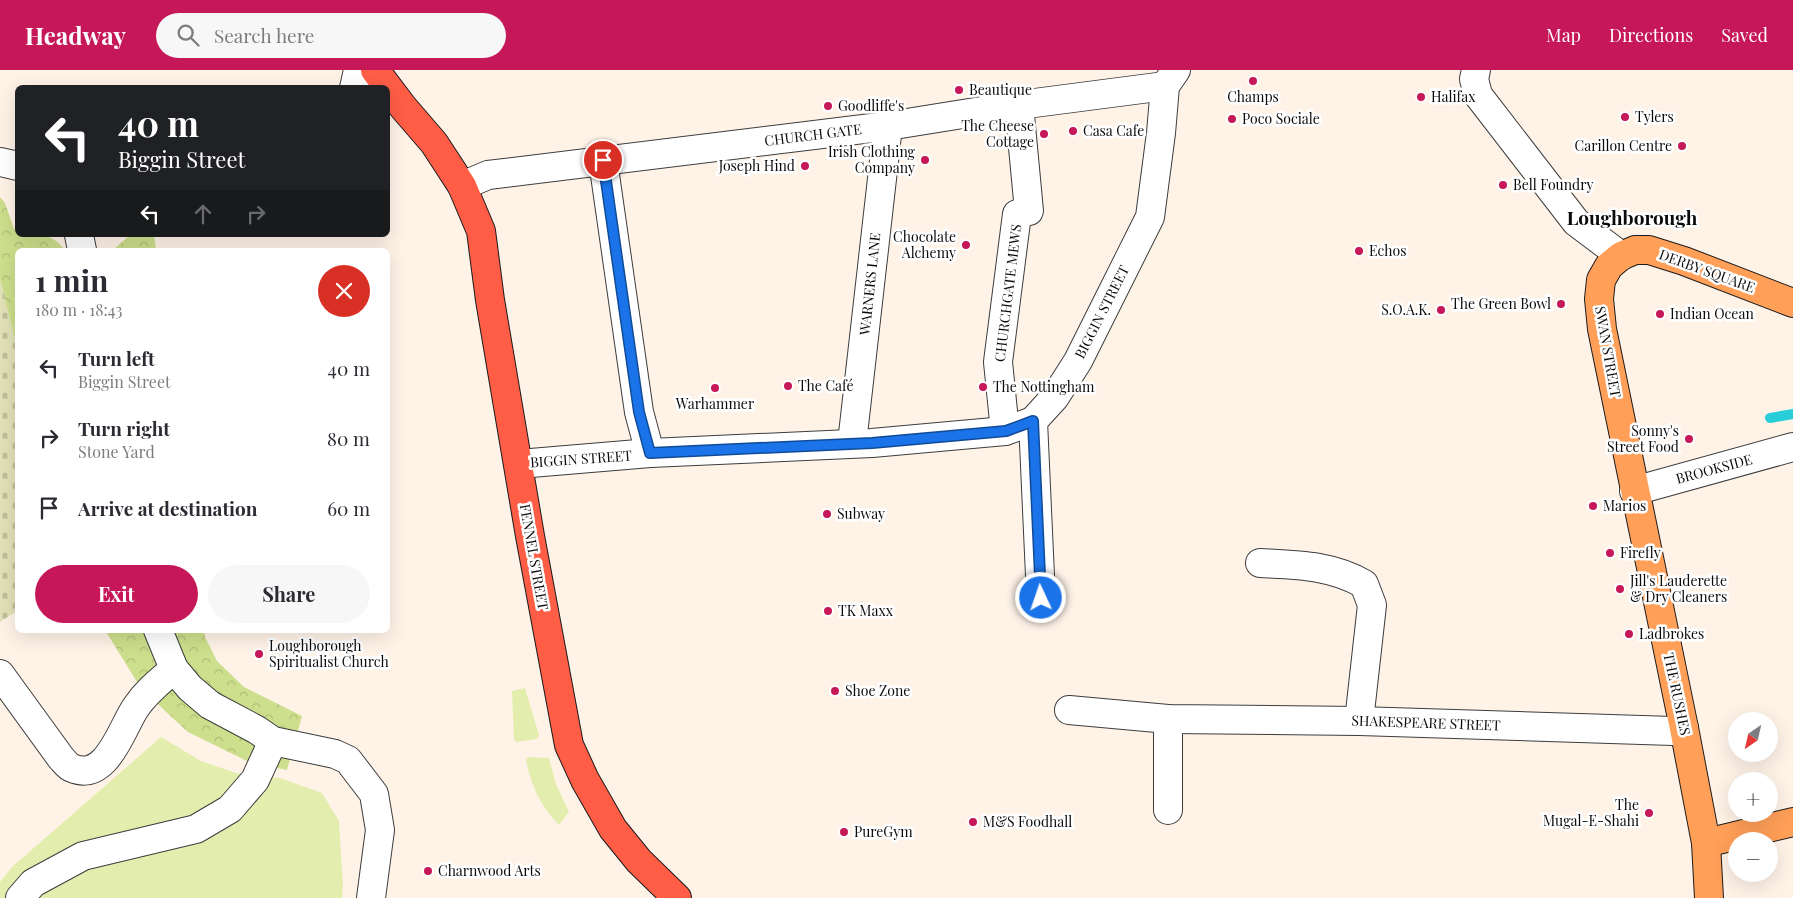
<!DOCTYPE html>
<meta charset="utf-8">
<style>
:root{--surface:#fff;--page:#f7f7f7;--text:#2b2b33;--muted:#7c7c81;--accent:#c61759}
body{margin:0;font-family:"Playfair Display",serif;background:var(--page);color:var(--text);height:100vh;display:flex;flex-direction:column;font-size:19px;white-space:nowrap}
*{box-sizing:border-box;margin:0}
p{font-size:16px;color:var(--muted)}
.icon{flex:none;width:28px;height:28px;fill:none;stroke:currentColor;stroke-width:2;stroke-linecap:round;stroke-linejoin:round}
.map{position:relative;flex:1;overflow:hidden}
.drawer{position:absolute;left:15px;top:178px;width:375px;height:385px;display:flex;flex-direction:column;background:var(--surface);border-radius:8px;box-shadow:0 5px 20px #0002}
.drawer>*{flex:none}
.hud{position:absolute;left:15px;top:15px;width:375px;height:152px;border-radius:8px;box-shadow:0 5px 20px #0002;background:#202124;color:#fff;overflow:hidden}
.needle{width:32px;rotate:214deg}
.controls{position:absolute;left:1728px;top:642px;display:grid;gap:10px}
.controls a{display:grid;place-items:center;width:50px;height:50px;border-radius:50%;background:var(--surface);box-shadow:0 5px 20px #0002;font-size:25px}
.pin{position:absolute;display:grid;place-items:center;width:42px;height:42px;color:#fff;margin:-21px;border:2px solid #fff;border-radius:50%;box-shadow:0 1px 5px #0007}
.me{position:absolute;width:55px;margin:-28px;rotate:357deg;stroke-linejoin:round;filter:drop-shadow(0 0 4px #0008)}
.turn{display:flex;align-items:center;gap:18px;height:105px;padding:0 20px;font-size:22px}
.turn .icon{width:65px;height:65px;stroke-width:2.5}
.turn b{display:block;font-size:35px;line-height:42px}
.lanes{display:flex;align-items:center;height:48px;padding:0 20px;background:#0003;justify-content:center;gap:25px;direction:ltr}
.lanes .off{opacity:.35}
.round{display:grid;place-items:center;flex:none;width:52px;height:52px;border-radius:26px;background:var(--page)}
.head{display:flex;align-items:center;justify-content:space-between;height:85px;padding:0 20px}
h1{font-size:30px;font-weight:700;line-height:38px}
.button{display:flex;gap:10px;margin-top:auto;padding:10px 20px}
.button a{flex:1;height:58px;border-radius:30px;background:var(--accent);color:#fff;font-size:20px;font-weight:700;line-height:58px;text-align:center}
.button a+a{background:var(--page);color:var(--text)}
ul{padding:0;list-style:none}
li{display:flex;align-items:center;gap:15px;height:70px;padding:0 20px}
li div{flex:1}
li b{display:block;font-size:19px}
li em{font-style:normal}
header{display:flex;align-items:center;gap:30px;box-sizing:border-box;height:70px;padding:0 25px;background:var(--accent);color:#fff}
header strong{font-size:24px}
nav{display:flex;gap:28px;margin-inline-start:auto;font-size:18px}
.search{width:350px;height:45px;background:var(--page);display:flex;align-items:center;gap:12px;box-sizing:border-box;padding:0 18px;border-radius:28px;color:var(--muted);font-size:19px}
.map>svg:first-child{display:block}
</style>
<header>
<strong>Headway</strong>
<div class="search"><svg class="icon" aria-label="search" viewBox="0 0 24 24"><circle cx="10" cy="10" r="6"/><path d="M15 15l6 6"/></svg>Search here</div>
<nav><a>Map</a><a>Directions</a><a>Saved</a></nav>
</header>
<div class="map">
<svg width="1793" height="828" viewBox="0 0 1793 828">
<defs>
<pattern id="forest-crowns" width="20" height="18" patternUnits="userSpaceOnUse" patternTransform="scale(1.25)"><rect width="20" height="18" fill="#cddf8c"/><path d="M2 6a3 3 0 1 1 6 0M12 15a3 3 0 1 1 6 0" fill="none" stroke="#afbe77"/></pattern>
<pattern id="cemetery-stones" width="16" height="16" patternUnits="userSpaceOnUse" patternTransform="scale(1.25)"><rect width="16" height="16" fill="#e2e2b8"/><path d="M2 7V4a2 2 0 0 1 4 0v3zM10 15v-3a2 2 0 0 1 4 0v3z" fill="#c1c19d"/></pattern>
</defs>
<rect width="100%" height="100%" fill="#fff3e8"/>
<!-- grass -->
<g fill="#e3edae">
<path d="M525,618l14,47 -2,4 -20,3 -3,-2 -2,-49z"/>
<path d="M161,667l40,24 35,12 44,5 42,15 17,28 4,65 -1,12h-342v-16l12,-15z"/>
<path d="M528,687l21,1 7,26 13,28 -10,13c-19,-20 -27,-37 -33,-65z"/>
</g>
<!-- forest -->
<g fill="url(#forest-crowns)">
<path d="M0,127l5,6 9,26h3l1,6c21,0 33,-3 47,15h-47l-1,117 -17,-13z"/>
<path d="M130,165h24l2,15h-43z"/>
<path d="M105,560h99l1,7 12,24 27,26 58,29 -15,54 -36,-7 -63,-31 -24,-22 -27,-28z"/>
</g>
<!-- cemetery -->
<path fill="url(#cemetery-stones)" d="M0,207l18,75 -1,259 -17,11z"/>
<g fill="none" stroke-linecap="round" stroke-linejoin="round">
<!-- stream -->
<path stroke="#27ceda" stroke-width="10" d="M1770,348l23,-4"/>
<defs>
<g id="minor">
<path d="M1476,0l-2,9 4,16 98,127 45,34"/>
<path d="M354,18l4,-18"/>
<path d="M603,91l36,251 11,41"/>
<path d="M0,92l18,4"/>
<path d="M462,116l26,-11 400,-49 131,-21 146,-19"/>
<path d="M79,165l3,15"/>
<path d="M1033,351l8,177"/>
<path d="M1005,361l-7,-69 19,-148 12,-3 -10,-106"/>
<path d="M852,373l36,-317"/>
<path d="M519,394l131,-11 222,-10 133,-12 28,-10 22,-24 23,-36 72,-144 11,-84 4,-47 11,-16"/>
<path d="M1634,421l159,-44"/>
<path d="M1260,493c37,2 71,2 104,21l8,21 -13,116"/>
<path d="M158,560l16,39 16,19 20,17 47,25 16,11 62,13 13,6 26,34 6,36 -9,68"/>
<path d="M0,604l61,84c3,3 7,9 11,10 35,15 50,-41 64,-61 10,-15 24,-26 38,-38"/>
<path d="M1069,640l99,9 191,2 314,10 11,-3"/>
<path d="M1168,740v-91"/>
<path d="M20,828l13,-15 50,-27 113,-27 34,-20 25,-29 18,-39"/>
</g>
<g id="major">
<path d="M1706,773l87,-21"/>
<path d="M1709,828l-3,-55 -22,-115 -82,-399 -3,-30 2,-19 8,-14 12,-10 14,-6h14l35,11 109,42"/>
</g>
<path id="highway" d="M375,0l28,37 31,36 17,26 11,17 19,45 9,69 40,236 39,209 16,35 28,49 26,32 38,37"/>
</defs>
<!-- minor casing -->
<use href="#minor" stroke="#3d3d3d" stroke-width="30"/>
<!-- major casing -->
<use href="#major" stroke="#1b1b1b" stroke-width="30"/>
<!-- highway casing -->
<use href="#highway" stroke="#1b1b1b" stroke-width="30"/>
<!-- minor -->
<use href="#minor" stroke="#fff" stroke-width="28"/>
<!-- major -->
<use href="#major" stroke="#ff9f58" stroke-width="28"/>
<!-- highway -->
<use href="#highway" stroke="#ff5d46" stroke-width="28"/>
</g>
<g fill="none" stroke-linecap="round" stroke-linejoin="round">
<defs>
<path id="route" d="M603,90l36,252 11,41 222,-10 134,-12 27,-10 8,177"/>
</defs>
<!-- route casing -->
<use href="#route" stroke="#114b97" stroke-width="12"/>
<!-- route -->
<use href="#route" stroke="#1a73e8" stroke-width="9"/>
</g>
<!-- markers -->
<g fill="#c61759" stroke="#fff" stroke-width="2">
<circle cx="1253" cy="11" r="5"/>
<circle cx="959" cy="20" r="5"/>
<circle cx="1421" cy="27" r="5"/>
<circle cx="828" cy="36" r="5"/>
<circle cx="1625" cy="47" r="5"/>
<circle cx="1232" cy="49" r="5"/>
<circle cx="1073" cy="61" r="5"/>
<circle cx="1044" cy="64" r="5"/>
<circle cx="1682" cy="76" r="5"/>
<circle cx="925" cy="90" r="5"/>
<circle cx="805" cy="96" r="5"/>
<circle cx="1503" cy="115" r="5"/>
<circle cx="966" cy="175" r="5"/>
<circle cx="1359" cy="181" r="5"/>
<circle cx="1561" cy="234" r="5"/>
<circle cx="1441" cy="240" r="5"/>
<circle cx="1660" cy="244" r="5"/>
<circle cx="788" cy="316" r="5"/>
<circle cx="983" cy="317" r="5"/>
<circle cx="715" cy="318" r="5"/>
<circle cx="1689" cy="369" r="5"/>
<circle cx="1593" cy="436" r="5"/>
<circle cx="827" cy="444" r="5"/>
<circle cx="1610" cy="483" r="5"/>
<circle cx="1620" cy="519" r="5"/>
<circle cx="828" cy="541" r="5"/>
<circle cx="1629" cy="564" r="5"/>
<circle cx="259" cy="584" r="5"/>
<circle cx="835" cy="621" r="5"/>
<circle cx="1649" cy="743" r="5"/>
<circle cx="973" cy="752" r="5"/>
<circle cx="844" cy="762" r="5"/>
<circle cx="428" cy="801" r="5"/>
</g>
<g text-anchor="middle" stroke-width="5" stroke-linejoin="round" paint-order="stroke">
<!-- poi labels -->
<g font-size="14" fill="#0a0a0a" stroke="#fff" text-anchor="start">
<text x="969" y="25">Beautique</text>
<text x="1253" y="32" text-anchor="middle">Champs</text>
<text x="1431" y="32">Halifax</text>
<text x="838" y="41">Goodliffe's</text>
<text x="1635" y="52">Tylers</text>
<text x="1242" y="54">Poco Sociale</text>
<text x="1034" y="61" text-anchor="end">The Cheese<tspan x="1034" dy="16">Cottage</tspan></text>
<text x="1083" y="66">Casa Cafe</text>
<text x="1672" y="81" text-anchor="end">Carillon Centre</text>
<text x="915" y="87" text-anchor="end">Irish Clothing<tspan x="915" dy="16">Company</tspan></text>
<text x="795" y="101" text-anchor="end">Joseph Hind</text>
<text x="1513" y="120">Bell Foundry</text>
<text x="956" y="172" text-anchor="end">Chocolate<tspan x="956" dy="16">Alchemy</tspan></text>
<text x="1369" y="186">Echos</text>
<text x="1551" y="239" text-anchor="end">The Green Bowl</text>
<text x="1431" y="245" text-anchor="end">S.O.A.K.</text>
<text x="1670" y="249">Indian Ocean</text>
<text x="798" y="321">The Café</text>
<text x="993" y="322">The Nottingham</text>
<text x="715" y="339" text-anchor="middle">Warhammer</text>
<text x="1679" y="366" text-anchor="end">Sonny's<tspan x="1679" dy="16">Street Food</tspan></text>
<text x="1603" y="441">Marios</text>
<text x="837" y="449">Subway</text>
<text x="1620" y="488">Firefly</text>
<text x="1630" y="516">Jill's Lauderette<tspan x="1630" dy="16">&amp; Dry Cleaners</tspan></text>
<text x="838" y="546">TK Maxx</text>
<text x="1639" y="569">Ladbrokes</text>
<text x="269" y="581">Loughborough<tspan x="269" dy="16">Spiritualist Church</tspan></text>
<text x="845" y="626">Shoe Zone</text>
<text x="1639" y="740" text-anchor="end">The<tspan x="1639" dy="16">Mugal-E-Shahi</tspan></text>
<text x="983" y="757">M&amp;S Foodhall</text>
<text x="854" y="767">PureGym</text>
<text x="438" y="806">Charnwood Arts</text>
</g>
<!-- street labels -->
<g font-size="14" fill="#0a0a0a" stroke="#fff">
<text transform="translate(813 65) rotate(-7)" y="5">CHURCH GATE</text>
<text transform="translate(1707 201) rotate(20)" y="5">DERBY SQUARE</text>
<text transform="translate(870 214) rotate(-84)" y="5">WARNERS LANE</text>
<text transform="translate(1008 223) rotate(-83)" y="5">CHURCHGATE MEWS</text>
<text transform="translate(1102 242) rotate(-63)" y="5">BIGGIN STREET</text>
<text transform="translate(1608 282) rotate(80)" y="5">SWAN STREET</text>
<text transform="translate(581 389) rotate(-4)" y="5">BIGGIN STREET</text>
<text transform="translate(1714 399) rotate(-15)" y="5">BROOKSIDE</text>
<text transform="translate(534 487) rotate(80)" y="5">FENNEL STREET</text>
<text transform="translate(1677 624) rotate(78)" y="5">THE RUSHES</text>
<text transform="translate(1426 653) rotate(2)" y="5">SHAKESPEARE STREET</text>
</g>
<!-- district labels -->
<g font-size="19" font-weight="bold" fill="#0a0a0a" stroke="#fff">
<text x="1632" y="155">Loughborough</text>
</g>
</g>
</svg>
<div class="controls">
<a><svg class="needle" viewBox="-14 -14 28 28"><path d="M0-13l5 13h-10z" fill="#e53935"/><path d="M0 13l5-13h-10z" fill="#7c7c81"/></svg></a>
<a>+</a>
<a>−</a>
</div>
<div class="pin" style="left:603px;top:90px;background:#d93025"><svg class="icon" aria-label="arrive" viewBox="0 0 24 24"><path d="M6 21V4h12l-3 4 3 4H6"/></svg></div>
<svg class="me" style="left:1041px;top:528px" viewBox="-20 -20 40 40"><circle r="17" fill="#1a73e8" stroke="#fff" stroke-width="3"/><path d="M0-11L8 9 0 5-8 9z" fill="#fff"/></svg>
<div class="hud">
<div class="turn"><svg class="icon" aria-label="left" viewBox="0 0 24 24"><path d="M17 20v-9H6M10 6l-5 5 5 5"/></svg><div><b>40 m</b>Biggin Street</div></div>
<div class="lanes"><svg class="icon" aria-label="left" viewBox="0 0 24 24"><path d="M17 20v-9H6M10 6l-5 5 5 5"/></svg><svg class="icon off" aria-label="ahead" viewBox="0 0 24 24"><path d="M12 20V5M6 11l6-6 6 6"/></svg><svg class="icon off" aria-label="right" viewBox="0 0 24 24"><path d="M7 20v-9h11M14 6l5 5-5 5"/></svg></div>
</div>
<section class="drawer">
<div class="head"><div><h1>1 min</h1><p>180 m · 18:43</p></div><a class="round" style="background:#d93025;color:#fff"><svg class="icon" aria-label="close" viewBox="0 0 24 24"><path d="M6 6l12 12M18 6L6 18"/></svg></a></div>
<ul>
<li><svg class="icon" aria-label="left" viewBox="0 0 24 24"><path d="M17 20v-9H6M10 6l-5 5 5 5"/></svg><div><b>Turn left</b><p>Biggin Street</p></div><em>40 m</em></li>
<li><svg class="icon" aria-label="right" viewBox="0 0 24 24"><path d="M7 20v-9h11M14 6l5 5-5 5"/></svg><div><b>Turn right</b><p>Stone Yard</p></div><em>80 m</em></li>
<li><svg class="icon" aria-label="arrive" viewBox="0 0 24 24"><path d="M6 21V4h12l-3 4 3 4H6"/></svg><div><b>Arrive at destination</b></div><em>60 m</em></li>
</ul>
<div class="button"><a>Exit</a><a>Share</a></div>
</section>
</div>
